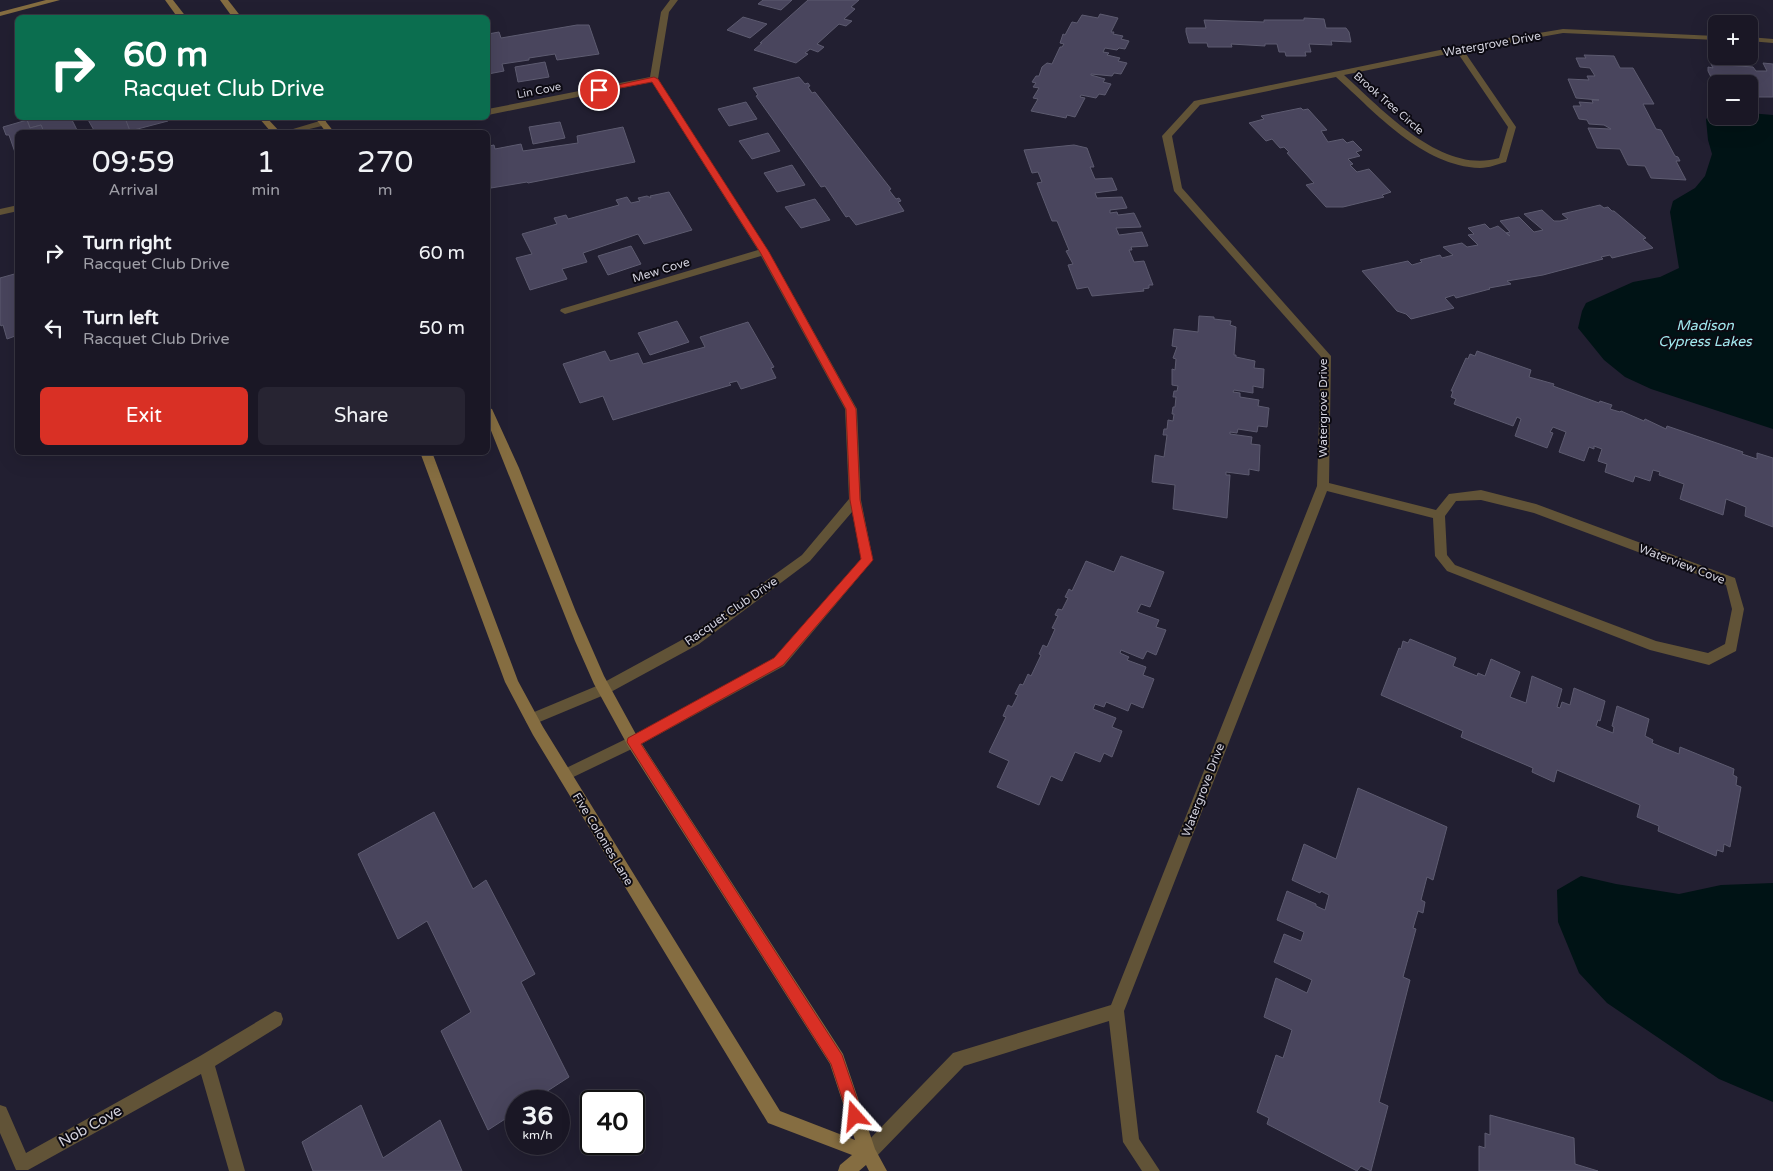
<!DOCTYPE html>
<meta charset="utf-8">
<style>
:root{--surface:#1a1725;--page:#272432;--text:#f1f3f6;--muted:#9f9fa7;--line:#383642;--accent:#d93025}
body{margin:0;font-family:"Varela Round",sans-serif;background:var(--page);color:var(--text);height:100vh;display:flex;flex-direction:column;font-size:19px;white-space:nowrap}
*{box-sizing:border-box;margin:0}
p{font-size:16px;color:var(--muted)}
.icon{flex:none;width:28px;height:28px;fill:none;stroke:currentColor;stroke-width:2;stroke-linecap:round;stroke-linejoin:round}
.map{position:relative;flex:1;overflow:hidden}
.sheet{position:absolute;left:15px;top:130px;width:475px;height:325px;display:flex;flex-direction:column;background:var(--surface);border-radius:8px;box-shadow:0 5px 20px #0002,0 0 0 1px var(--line)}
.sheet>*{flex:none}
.hud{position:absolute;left:15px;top:15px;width:475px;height:105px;border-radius:8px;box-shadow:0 5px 20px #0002,0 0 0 1px var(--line);background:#0b6e4f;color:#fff;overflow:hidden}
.tools{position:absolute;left:1708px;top:15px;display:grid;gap:10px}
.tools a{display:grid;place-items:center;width:50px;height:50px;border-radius:8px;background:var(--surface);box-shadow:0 5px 20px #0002,0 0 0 1px var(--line);font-size:25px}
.speed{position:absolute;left:505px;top:1090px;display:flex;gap:10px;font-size:25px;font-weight:700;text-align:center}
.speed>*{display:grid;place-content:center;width:65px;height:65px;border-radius:50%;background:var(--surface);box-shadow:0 5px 20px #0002,0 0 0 1px var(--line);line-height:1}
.speed small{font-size:12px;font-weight:400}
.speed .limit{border:2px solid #111;border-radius:8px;background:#fff;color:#111}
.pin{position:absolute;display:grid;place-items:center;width:42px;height:42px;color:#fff;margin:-21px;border:2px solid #fff;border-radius:50%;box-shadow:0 1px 5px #0007}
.me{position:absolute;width:55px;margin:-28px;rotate:342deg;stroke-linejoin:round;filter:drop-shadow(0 0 4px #0008)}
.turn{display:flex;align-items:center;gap:18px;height:105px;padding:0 25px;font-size:22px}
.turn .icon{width:65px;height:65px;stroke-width:2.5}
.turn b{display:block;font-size:35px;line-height:42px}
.eta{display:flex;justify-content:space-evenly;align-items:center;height:85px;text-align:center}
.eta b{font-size:30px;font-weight:600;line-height:35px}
.button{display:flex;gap:10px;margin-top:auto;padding:10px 25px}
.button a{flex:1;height:58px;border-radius:8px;background:var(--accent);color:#fff;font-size:20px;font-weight:600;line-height:58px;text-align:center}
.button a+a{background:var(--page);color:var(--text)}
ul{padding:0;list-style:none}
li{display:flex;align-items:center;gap:15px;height:75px;padding:0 25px}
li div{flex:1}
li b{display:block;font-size:19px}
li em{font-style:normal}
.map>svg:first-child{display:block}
</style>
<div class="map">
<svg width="1773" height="1171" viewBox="0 0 1773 1171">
<rect width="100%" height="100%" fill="#221f31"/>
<!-- water -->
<g fill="#001315">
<path d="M1716,112v4h33v-3l24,2v314l-122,-40 -26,-12 -21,-17 -26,-32 4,-17 4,-8 47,-21 27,-5 19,-9 -9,-56 3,-11 22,-13 10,-12 7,-22 -4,-14 -2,-21z"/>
<path d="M1581,876l35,8 63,10 42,-9 52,-2v219l-54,-23 -112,-76 -28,-30 -21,-51 -1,-32z"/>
</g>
<!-- building -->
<g fill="#49455d" stroke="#5d5b70">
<path d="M763,0h29l-11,10 -23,-6z"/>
<path d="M808,0h51l-8,7 4,2 -11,10 8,2 -6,5 -7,-2 -22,20 7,3 -6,5 -8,-3 -5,4 3,1 -12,9 -42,-13 8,-7h-2z"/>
<path d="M1100,14l18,4 -7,14h3l-1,2 10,2 -2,3 8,2 -4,8 -6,-1 -2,2 -12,-2 -2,4 6,1 -2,2 13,3 -2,3 9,2 -6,11 -7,-1 -2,3 -21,-2v1l14,4 -2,3 8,2 -6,11 -6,-1 -3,4 -15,-3 -1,2 5,1 -10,19 -8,-2 -1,3 -35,-7 7,-12 -5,-1 6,-10 -6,-1 3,-4 -4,-1 4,-6h3l3,-9 5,-4 5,1 8,-17h2l2,-3 -4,-1 3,-9 2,1 7,-13 5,1 5,-8 16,3z"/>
<path d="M743,17l24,7 -17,14 -23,-8z"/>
<path d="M1304,18l20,1 2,9h20l3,4 2,10 -20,-1 1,4 -23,-1 2,8h-6l1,4h-20l-1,-4h-6l-2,-8h-12v2l-34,-2 1,3h-24l-1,-4h-18l-3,-11v-4h20l-2,-8 60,2v-2h40z"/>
<path d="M577,25h12l10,29 -42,6 -2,-6 -26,4v2l-27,4 2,7 -16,3v-40l11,-2 2,6z"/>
<path d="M1584,55l30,1 6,12h13l21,36h-11l13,25 5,1 14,26 3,1 2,4h-4l10,19 -35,-2 -6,-12 -17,-1 -8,-16 -23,-1 -9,-20 23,1 -7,-4 -15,-1 -2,-4 -8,-1 -6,-13h8l-2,-4 14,1 -1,-3h7l-23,-2 -8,-19 21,1 -2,-4h8l-5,-8 -10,-1 -4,-9h10z"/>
<path d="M545,62l4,15 -31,5 -3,-15z"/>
<path d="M1763,63l10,1v33h-24v-13h-33v3l-8,-16v-4l5,1 -2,-4 42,3 3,4h11z"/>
<path d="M799,77l6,7 3,-1 2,3 -2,1 4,6 3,-1 76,97 -2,1 7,9 3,-1 2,3 -3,1 6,9 -48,14 -7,-9 -3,1 -21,-31 -4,1 -65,-91 2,-1 -5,-7z"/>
<path d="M746,102l11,17 -28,7 -11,-17z"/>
<path d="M1301,108l2,2 5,-1 19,21 -6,1 7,11 15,-3 4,4 6,-2 9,9 -6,2 4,4 -12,3 5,5 -3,1 7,7 12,-3 22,23 -9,3 2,2 -41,10h-17l-20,-22 8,-2 -27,-30 2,-1 -5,-5 -4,1 -8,-9 -6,2 -17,-18 15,-4 -3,-3z"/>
<path d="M35,118l4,1 5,-1h27l7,14h-34l-3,-7 -11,3 -3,-8z"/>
<path d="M87,118h38l6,11 -11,3h-25z"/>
<path d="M125,118h41l2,3 -38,10z"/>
<path d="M27,120l3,8 11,-3 3,7h-26v29l-9,-26h-3l-3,-8z"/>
<path d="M560,122l5,16 -32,6 -4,-17z"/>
<path d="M623,127l12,35 -107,21 -1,-1 -36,6 -3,-19v-28l1,5 5,-1 1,4 26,-5 2,7 55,-8 -1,-7z"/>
<path d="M768,133l12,18 -28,8 -13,-18z"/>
<path d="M1074,145l13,3 7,19h-4l5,12 17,-1 5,12 -22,3 2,5 25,-1 5,11 -17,2v3l7,-1 1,3 16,-2 7,14 -25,1 3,7 23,-3 6,14 -17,1 1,3h-3l5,12 10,-1 9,24h-4v3l-6,1 1,2 -52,5 -4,-9 -11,2 -9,-24 5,-1 -7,-13 3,-1 -12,-29h-5l-15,-38 5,-1 -4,-10 -6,1 -8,-23z"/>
<path d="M792,165l13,20 -28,7 -13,-19z"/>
<path d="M669,192l23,38 -48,14 -6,-10 -55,19 4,9 -25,7 5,10 -37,11 -14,-32 16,-4 -10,-20 35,-10 -3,-6 12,-3 2,4 51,-14 -3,-5 11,-3 4,6 9,-2 -2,-3 9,-2 4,2 -1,-2z"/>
<path d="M815,199l15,21 -29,8 -16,-21z"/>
<path d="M1600,205l4,3 4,-1 4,4h2l32,27 -3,1 10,9 -41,10 -2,-3 -9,2 2,2 -60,16 -36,6 4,3 -22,4 1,1 -34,9 -2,-3 -9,3 9,10 -43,11 -5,-5 -9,-3 -35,-40 46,-10 4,4 10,-3 -2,-2 20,-5 2,3 11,-3 -10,-8 19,-4 5,4 11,-2 -10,-10 6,-1 -6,-6 17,-4 5,5 8,-3 12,10 -4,-3 4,-1 -10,-11 19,-4 15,15 9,-2 -19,-16 18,-4 12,11h6l8,-2 -6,-5z"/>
<path d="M631,246l10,18 -33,11 -10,-19z"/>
<path d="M18,273v62l-11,4 -4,-14 -2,1 -1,-2v-46z"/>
<path d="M1199,316l15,1v2l17,2 -1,4 6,2 -2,28h2v2l19,4 -1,7 10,1 -1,19 -10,-2v7l-19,-3 -1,2 7,1v4l19,3 -1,6 11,2 -2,19 -9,-1 -1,6 -19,-3 -1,4 -7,-1v2l22,3 -1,7 9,1 -1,26 -10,-2v6l-23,-3v3h4l-3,43 -54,-9 2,-24 -23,-3 3,-27 9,2 3,-22h-4l1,-6h3l1,-9 5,1 1,-7h-2l1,-7h2l1,-10h-3l1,-6h3l1,-5 -6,-1v-16l3,1 1,-11 -3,-1 4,-11 -5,-1 2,-17 24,3z"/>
<path d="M677,321l12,21 -39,13 -12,-22z"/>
<path d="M748,322l26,45 -3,1 5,10 -35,11 -4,-8 -8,2 2,2 -118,35 -10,-24 -23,7 -17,-39 42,-13 5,10 28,-8 5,11 62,-17 -5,-10z"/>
<path d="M1477,351l54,19 -2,7 25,7 -1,2 46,17 1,-2 12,4 -2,4 10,3 1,-1 23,10 1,-2 21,10 1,-3 76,26 -1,2 15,5v-6l16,5v69l-28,-11 1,-9 -20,-8 -3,16 -43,-16 4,-15 -25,-9 1,-3 -7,-2 -3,11 -15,-5 -2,6 -28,-10 2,-8 -9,-3 4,-12 -8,-3v3l-5,-2 -5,14 -25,-9 7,-20 -13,-5 -3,5 3,1 -6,15 -32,-12 6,-17 -4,-2 -4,9 -59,-22 2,-5 -5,-2 2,-6h-2l15,-33 2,1 2,-5 5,2z"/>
<path d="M1121,556l43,16 -14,35 -9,-3 -4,8 22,8 -3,7 10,3 -10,25 -9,-4 -4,8 -22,-9 -1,3 9,4 -2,3 19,7 -3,8 11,4 -11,29 -12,-5 -3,8 -22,-9 -2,5 -9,-3 -2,5 23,9 -4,9 10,4 -10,26 -8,-4 -4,9 -25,-10 -13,29 -11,-5 -12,29 -42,-18 12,-26 -20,-9 17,-35 -3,-1 5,-11 4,2 6,-12 -3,-1 5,-10 3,1 5,-11 3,2 10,-21 -2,-1 4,-9 4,2 8,-18 -3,-1 6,-12 -3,-1 3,-6 4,1 6,-12 -3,-1 4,-8 3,2 14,-30 28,11z"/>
<path d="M1410,639l46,19 -3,8 24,10 1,-3 7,3 6,-17 29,13 -10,25 16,6 6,-27 30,13 -5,18 3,1 2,-6 8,3 4,-17 31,13 -5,20 -2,-1 -2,6 17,7 1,-6 -2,-1 5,-20 32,13 -4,17 8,4 -1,3 27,11 1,-7 54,22 -1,6 4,2 -1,8 5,2 -11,60 -6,-3 -1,8 -6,-2 -1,6 -58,-25 1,-5 -22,-9 3,-12 -83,-35 -3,12 -22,-10 1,-4 -72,-31 2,-6 -82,-36 18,-47 2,1 2,-8 5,2z"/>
<path d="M1358,788l89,39 -14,53 -6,-3 -6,23 4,2 -2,11 -5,-2 -5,17 3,1 -13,48 7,3 -31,122 9,4 -17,65 -10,-5 -4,5 -90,-47 2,-6 -12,-6 19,-57 7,3 9,-28 -28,-13 12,-39 31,15 5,-13 -38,-18 10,-28 17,7 3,-9 -27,-12 10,-29 29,13v2l9,4 4,-15 -8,-4 -1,2 -28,-13 12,-36 32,15z"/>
<path d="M434,812l39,77 13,-9 49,94 -14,8 48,95 -37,24h-16v11l-28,18 -47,-99 30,-19 -44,-91 -29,18 -40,-85z"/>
<path d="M361,1105l22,53 57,-38 22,51h-149l-11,-29z"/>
<path d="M1490,1115l84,23 1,26 23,7h-119v-25l6,2v-15l5,2z"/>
</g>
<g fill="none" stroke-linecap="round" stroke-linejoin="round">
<!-- street -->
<g fill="#615337" fill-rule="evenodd">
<path d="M670,0h8l-9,12 -11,67 111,173 88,157 4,91 12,60 -89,106 -146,80 -73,35 -5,-2 -2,-4 2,-4 68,-33 146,-80 87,-99 -9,-47 -42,49 -111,83 -90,49 -72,30 -5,2 -5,-2 -2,-4 2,-4 72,-30 90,-49 113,-81 47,-56 -4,-90 -84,-153 -196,58 -5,-3 1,-2 197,-59 -106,-168 -164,33v-6l162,-32 11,-65z"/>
<path d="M1563,29l153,7v4l-153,-7 -99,18 52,76 -10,35c-8,2 -17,6 -26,6 -58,-2 -104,-55 -144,-91l-136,28 -28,31 10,52 149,168 -2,127 107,27 13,-16 32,-4 55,14 199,74 9,31 -8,42 -27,14 -59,-15 -203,-79 -12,-15 -2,-38 -106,-27 -203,520 15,128 21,32h-18l-19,-29 -14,-121 -145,45 -90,93 -6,2 -6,-2 -2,-6 2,-6 91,-94 158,-48 206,-519 4,-129 -147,-166 -12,-55 32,-35 265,-55zM1457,52l51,75 -9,31c-57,17 -116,-48 -155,-83zM1481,500l53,13 192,72 6,24 -7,35 -17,9 -52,-12 -201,-76 -8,-10 -2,-39 11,-15z"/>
<path d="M1749,37l24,2v4l-24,-2z"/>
<path d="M323,120l3,1v4l-29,7h-14z"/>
<path d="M18,205v6l-18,4v-6z"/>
<path d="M275,1011l6,2 2,6 -2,6 -66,41 30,105h-16l-28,-97 -173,96h-12l-16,-37v-28l6,2 20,46 174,-97z"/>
</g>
<!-- secondary -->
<g fill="#856d41" fill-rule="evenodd">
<path d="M46,0h14l-60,16v-4z"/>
<path d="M165,0h8l14,18h-9z"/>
<path d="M220,0h8l14,18h-9z"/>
<path d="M259,118h8l13,14h-9z"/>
<path d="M315,118h8l11,14h-8z"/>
<path d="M488,408l4,1 27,59 57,144 28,64 34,62 205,316 32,95 12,22h-18l-3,-6 -7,6h-21l2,-6 12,-10 -84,-32 -235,-388 -28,-53 -85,-230h12l86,229 25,46 237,384 75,29 -25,-76 -202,-318 -34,-62 -19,-43 -87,-218z"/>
</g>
</g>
<!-- route -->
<path fill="#d93025" stroke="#8d1f18" d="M654,77l4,2 111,173 87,157 4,91 13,60 -90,105 -142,79 201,311 21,61 -2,5 -6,2 -5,-2 -2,-5 -17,-52 -204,-322 1,-4 146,-80 87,-99 -11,-59 -4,-91 -86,-157 -108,-170 -53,10 -4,-2z"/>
<g text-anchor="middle" stroke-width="4" stroke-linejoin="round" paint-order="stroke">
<!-- far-street labels -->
<g font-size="11" fill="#d1d0dc" stroke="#0c0a12">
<text transform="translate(539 90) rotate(-11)" y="4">Lin Cove</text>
<text transform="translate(1389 103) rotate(41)" y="4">Brook Tree Circle</text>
</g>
<!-- street labels -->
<g font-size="12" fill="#d1d0dc" stroke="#0c0a12">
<text transform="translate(1492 44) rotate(-10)" y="4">Watergrove Drive</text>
<text transform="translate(661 270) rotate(-17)" y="4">Mew Cove</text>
<text transform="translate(1323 408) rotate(-90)" y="4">Watergrove Drive</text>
<text transform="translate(1682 564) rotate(21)" y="4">Waterview Cove</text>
<text transform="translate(731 611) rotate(-35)" y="4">Racquet Club Drive</text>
<text transform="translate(1203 790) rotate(-69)" y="4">Watergrove Drive</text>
<text transform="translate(603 839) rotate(59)" y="4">Five Colonies Lane</text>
</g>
<!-- water labels -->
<g font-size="14" font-style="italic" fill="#a2e9ef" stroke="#0c0a12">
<text x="1705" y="330">Madison<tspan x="1705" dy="16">Cypress Lakes</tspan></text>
</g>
<!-- near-street labels -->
<g font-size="15" fill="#d1d0dc" stroke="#0c0a12">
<text transform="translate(90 1126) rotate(-29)" y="5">Nob Cove</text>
</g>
</g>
</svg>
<div class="tools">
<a>+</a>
<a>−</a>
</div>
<div class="speed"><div>36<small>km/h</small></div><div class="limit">40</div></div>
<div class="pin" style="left:599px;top:90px;background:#d93025"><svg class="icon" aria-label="arrive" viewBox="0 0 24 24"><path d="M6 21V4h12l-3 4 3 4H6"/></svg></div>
<svg class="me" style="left:855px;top:1116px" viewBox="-20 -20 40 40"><path d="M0-17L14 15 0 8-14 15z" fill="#d93025" stroke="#fff" stroke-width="4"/></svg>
<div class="hud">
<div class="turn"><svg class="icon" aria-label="right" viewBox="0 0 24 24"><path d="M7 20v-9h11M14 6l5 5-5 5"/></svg><div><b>60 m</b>Racquet Club Drive</div></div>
</div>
<section class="sheet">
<div class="eta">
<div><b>09:59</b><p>Arrival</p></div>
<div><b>1</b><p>min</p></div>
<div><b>270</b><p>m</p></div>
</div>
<ul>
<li><svg class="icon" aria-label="right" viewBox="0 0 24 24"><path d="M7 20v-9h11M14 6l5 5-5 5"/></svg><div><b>Turn right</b><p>Racquet Club Drive</p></div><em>60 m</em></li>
<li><svg class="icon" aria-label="left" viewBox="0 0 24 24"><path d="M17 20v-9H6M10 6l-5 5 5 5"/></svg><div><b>Turn left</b><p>Racquet Club Drive</p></div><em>50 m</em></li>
</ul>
<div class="button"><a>Exit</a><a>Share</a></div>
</section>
</div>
